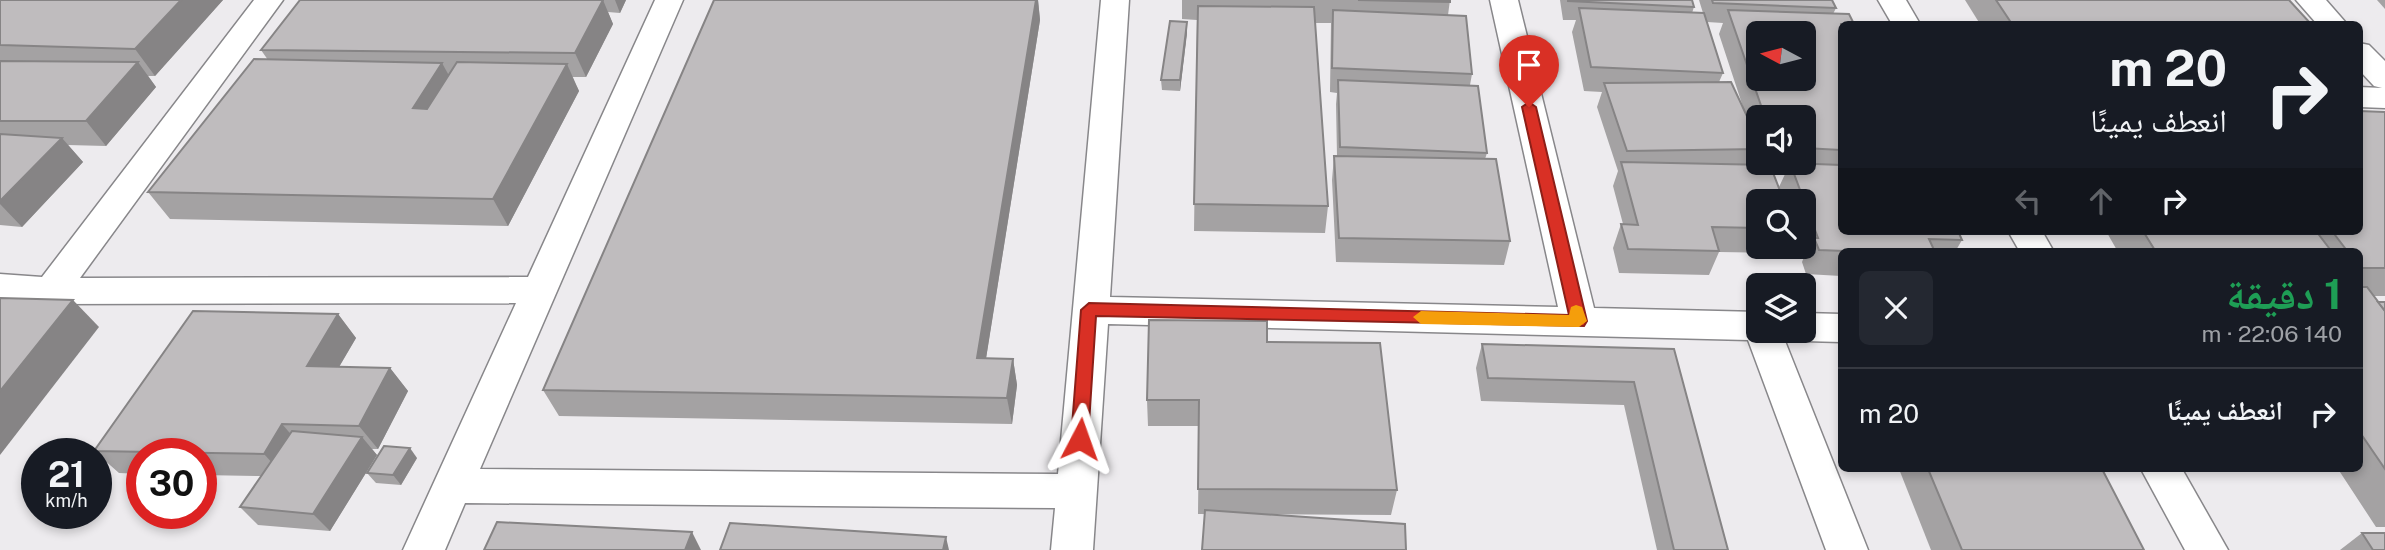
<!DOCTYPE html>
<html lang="ar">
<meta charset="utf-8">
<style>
:root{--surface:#171b24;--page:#242831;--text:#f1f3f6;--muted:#9ea1a6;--line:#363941}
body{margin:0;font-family:"Public Sans","Noto Naskh Arabic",sans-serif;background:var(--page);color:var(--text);direction:rtl;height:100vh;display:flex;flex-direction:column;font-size:26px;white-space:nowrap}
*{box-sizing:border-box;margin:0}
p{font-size:23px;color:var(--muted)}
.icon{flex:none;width:38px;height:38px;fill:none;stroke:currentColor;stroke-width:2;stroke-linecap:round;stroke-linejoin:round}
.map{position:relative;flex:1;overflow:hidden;direction:ltr}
.sheet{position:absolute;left:1838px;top:248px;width:525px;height:224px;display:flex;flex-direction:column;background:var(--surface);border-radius:10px;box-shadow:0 4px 10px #0003;direction:rtl}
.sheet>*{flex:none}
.hud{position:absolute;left:1838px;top:21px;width:525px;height:214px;border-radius:10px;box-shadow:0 4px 10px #0003;direction:rtl;background:#171b24;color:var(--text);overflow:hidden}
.needle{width:46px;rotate:277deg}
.tools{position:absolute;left:1746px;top:21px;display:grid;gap:14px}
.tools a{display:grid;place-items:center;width:70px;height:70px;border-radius:10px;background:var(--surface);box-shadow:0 4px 10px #0003;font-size:35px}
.speed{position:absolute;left:21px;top:438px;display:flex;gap:14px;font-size:35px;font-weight:700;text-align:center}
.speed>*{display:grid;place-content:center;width:91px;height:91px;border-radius:50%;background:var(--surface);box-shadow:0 4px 10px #0003;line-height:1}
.speed small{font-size:18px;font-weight:400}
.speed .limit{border:10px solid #d22;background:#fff;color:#111}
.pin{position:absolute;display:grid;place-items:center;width:60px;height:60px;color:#fff;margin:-72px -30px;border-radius:50% 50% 50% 0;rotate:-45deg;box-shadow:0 0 7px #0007}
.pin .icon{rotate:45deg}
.me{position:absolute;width:77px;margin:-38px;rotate:4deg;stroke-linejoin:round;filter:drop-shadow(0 0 5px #0008)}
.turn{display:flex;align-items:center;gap:24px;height:147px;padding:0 21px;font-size:32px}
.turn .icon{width:91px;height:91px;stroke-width:2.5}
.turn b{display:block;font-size:49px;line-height:60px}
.lanes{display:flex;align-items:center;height:66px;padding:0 21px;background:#0003;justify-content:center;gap:35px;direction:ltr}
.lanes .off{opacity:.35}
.round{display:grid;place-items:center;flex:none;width:74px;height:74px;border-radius:10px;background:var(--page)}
.summary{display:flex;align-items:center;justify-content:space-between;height:119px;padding:0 21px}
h1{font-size:42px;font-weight:700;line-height:52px;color:#1e9e55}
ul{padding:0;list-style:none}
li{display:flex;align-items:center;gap:21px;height:91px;padding:0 21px;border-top:2px solid var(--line)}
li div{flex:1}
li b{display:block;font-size:26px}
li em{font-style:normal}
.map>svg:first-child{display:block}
</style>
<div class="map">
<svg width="2385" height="550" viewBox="0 0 2385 550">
<rect width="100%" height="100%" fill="#edebee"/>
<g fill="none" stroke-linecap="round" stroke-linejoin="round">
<defs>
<g id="minor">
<path d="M254,0h29l-203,278 448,-1 127,-277h28l-203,469 578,5 43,-474h28l-19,297 448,10 -68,-307h28l76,308 165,4v19h22l87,219h-42l-78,-210 -640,-16 -15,226h-42l4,-42 -590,-5 -20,47h-42l113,-247 -465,1 -51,-4v-26l42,3z"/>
<path d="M1878,0h28l14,24h-28z"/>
<path d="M2296,0h30l21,24h-30z"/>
<path d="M2359,43l10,2 16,16v47l-26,-1v-20l23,1 -8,-2 -15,-16z"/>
<path d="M2008,231h34l12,21h-34z"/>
<path d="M1804,313l37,1v28l-37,-1 -13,-4 -3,-6h16z"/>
<path d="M2141,469h41l46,81h-43z"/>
</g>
</defs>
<!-- minor casing -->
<use href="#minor" stroke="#88878a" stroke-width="3"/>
<!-- minor -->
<use href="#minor" fill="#fff" fill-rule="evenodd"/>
</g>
<!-- wall -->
<g fill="#a4a2a3" fill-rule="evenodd">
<path d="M0,0h223l-68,76h-7l8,11 -50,59 -38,-1 15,17 -61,65 -22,-2z"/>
<path d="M300,0h326l-6,13 -12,-1 5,12 -27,53h-14l7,14 -71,135 -338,-7 -22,-27 120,-132 -7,-10z"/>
<path d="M714,0h324l2,20 -54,338 27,1 4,26 -5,39 -453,-8 -16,-26z"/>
<path d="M1182,0h268l-2,15 24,59 -2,11 17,68 -2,6 25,82 -6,24 -168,-3 -4,-82 2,-24h3l-1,-52 1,-11 -7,-1 1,-69h-16l13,183 -3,27 -131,-2 3,-211 -15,-1z"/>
<path d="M1560,0h132l2,7 -2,6h11l-4,-13h133l4,8 -3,6 8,10v207l121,9 -7,12h-114v24l-35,-2 -4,-12 2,-5 -4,-10h4v-46h-20l-5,-14 7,-15h-13l-14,29v46h27l-3,6 -64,-1 -10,23 -90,-2 -6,-25 8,-24h2l-10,-38 5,-15 -21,-64 5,-15 -18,-1 -12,-59 4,-12h-13zM1707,22l16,1 -4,11 25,76 -25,-28 4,-9zM1759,117h45v46h-43l1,2h-7l4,-9z"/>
<path d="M1965,0h324l22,24h-331z"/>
<path d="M2377,0h8v9z"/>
<path d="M1187,33l-7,58 -18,-1 -1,-10z"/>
<path d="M2385,112v184h-11l4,6h7v225h-9l-38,-58h21v-217h-241l-12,-21h253z"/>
<path d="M338,314l18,24 -17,29 51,1 18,23 -30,58h-6l5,6 -47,76 -72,-6 -18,-18 21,-31 -60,-1v-22h-59v21l-23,-1 -25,-22z"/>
<path d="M1267,342l130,148 -6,25 -193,-1 1,-88h-51l-1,-26z"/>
<path d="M1482,344l192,5 54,201h-71l-33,-145 -143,-4 -5,-33z"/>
<path d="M417,458l-16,27 -25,-2 -9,-10z"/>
<path d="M1899,469h203l42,81h-213z"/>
<path d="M2362,533l23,17h-45z"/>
</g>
<!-- shaded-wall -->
<g fill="#868485">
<path d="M181,0h42l-68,76 -20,-27z"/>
<path d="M603,0l10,24 -27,53 -11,-24z"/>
<path d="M615,0h11l-6,13z"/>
<path d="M1033,0h5l2,20 -58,364 -5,-26z"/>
<path d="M1187,22v11l-7,58v-11z"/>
<path d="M138,62l18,25 -50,59 -20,-25z"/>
<path d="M442,63l15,27 -29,46 -15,-28z"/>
<path d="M567,64l12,27 -71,135 -15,-27z"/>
<path d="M62,138l21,24 -61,65 -22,-23v-3z"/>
<path d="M73,300l26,27 -99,128v-64z"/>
<path d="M338,314l18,24 -30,51 -19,-23z"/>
<path d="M1013,359l4,26 -5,39 -5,-26z"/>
<path d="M390,368l18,23 -30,58 -19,-23z"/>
<path d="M282,424l20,23 -17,30 -21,-23z"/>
<path d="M362,437l15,18 -47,76 -17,-17z"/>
<path d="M410,448l7,10 -16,27 -8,-10z"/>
<path d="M692,532l9,18h-16z"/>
<path d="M946,537l3,13h-6z"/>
</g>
<!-- building -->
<g fill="#bfbcbe" stroke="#868485" stroke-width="2" fill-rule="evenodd">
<path d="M0,0h181l-46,49 -135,-4z"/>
<path d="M300,0h303l-28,53 -314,-3z"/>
<path d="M714,0h322l-59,358 36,1 -6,39 -464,-8z"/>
<path d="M1358,0h92v2z"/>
<path d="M1568,0h124l2,7 -126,-6z"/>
<path d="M1712,0h120l4,8 -123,-5z"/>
<path d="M1996,0h293l22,24h-299z"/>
<path d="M1198,6l116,1 14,199 -134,-2z"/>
<path d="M1579,8l125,5 19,60 -132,-6z"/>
<path d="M1333,10l133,6 6,58 -140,-6z"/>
<path d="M1728,10l121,4 5,10h-13v126l-37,-2v-31h-39zM1759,33h45v46h-45z"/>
<path d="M1170,21l17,1 -7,58h-19z"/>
<path d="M254,59l188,4 -29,45 14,1 30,-47 110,2 -74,135 -345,-7z"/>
<path d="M0,61l138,1 -52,59h-86z"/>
<path d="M1338,80l140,6 9,67 -147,-6z"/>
<path d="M1731,82l28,60v7l-132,2 -23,-68z"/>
<path d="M2359,111l26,1v156h-26v-16h-11l-16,-21h27z"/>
<path d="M0,134l62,4 -62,63z"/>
<path d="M1334,156l162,3 14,82 -171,-3z"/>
<path d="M1621,162l149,3 14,36h-25v27l-47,-1 7,24 -91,-2 -7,-25 17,1z"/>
<path d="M1790,163l51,2v66h117l4,9 -33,-1 6,13h-65l-51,-2 -5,-12h4z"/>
<path d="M2143,231h173l16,21h-176z"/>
<path d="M2359,287h8l18,24v158l-26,-38z"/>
<path d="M0,298l73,2 -73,91z"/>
<path d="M2378,302h7v9z"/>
<path d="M193,311l145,3 -31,52 83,2 -31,58 -77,-2 -18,30 -170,-3z"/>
<path d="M1149,320l118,1v21l113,1 17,147 -199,-1 1,-89h-52z"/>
<path d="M1482,344l192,5 54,201h-54l-40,-168 -146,-4z"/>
<path d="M292,431l70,6 -49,77 -73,-7z"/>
<path d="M384,446l26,2 -17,27 -26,-2z"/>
<path d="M1928,469h174l42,81h-182z"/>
<path d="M1205,510l200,14 1,26h-204z"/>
<path d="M497,522l195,10 -7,18h-201z"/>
<path d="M730,523l216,14 -3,13h-223z"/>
<path d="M2362,533h23v17h-12z"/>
</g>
<!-- route -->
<path fill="#d93025" stroke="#8d1f18" stroke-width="2" d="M1529,102l7,5 51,214 -3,5 -488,-10 -8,123 -2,5 -6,3 -7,-3 -2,-5 10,-129 8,-7 480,12 -47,-208z"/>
<!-- slow -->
<path fill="#f59e0b" d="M1576,305l6,2 5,14 -8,6 -158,-3 -8,-7 8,-6 148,4 2,-8z"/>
</svg>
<div class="tools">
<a><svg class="needle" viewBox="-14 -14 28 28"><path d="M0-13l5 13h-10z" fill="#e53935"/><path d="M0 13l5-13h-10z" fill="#9ea1a6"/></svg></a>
<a><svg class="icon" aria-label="sound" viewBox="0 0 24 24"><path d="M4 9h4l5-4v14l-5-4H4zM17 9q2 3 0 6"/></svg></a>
<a><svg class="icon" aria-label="search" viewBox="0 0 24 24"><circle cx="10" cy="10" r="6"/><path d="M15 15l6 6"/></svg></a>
<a><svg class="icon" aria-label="layers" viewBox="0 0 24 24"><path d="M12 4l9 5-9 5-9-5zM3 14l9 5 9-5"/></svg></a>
</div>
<div class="speed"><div>21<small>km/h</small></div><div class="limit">30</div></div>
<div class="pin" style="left:1529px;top:107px;background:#d93025"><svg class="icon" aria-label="arrive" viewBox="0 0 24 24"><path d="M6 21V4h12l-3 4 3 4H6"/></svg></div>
<svg class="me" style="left:1080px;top:439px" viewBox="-20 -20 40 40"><path d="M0-17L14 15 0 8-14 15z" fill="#d93025" stroke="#fff" stroke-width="4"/></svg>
<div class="hud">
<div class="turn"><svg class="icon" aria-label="right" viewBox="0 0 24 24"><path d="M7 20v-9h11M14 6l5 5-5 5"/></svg><div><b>20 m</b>انعطف يمينًا</div></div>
<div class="lanes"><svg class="icon off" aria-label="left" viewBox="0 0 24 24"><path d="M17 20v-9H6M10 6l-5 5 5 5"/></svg><svg class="icon off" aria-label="ahead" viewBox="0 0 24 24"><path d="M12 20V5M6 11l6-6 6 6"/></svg><svg class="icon" aria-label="right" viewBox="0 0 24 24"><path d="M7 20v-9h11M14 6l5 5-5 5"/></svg></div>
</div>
<section class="sheet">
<div class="summary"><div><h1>1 دقيقة</h1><p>140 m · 22:06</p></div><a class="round"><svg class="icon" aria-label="close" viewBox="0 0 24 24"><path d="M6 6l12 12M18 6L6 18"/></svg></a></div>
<ul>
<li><svg class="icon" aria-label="right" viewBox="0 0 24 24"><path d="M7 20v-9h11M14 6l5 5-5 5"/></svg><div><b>انعطف يمينًا</b></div><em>20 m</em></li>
</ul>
</section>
</div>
